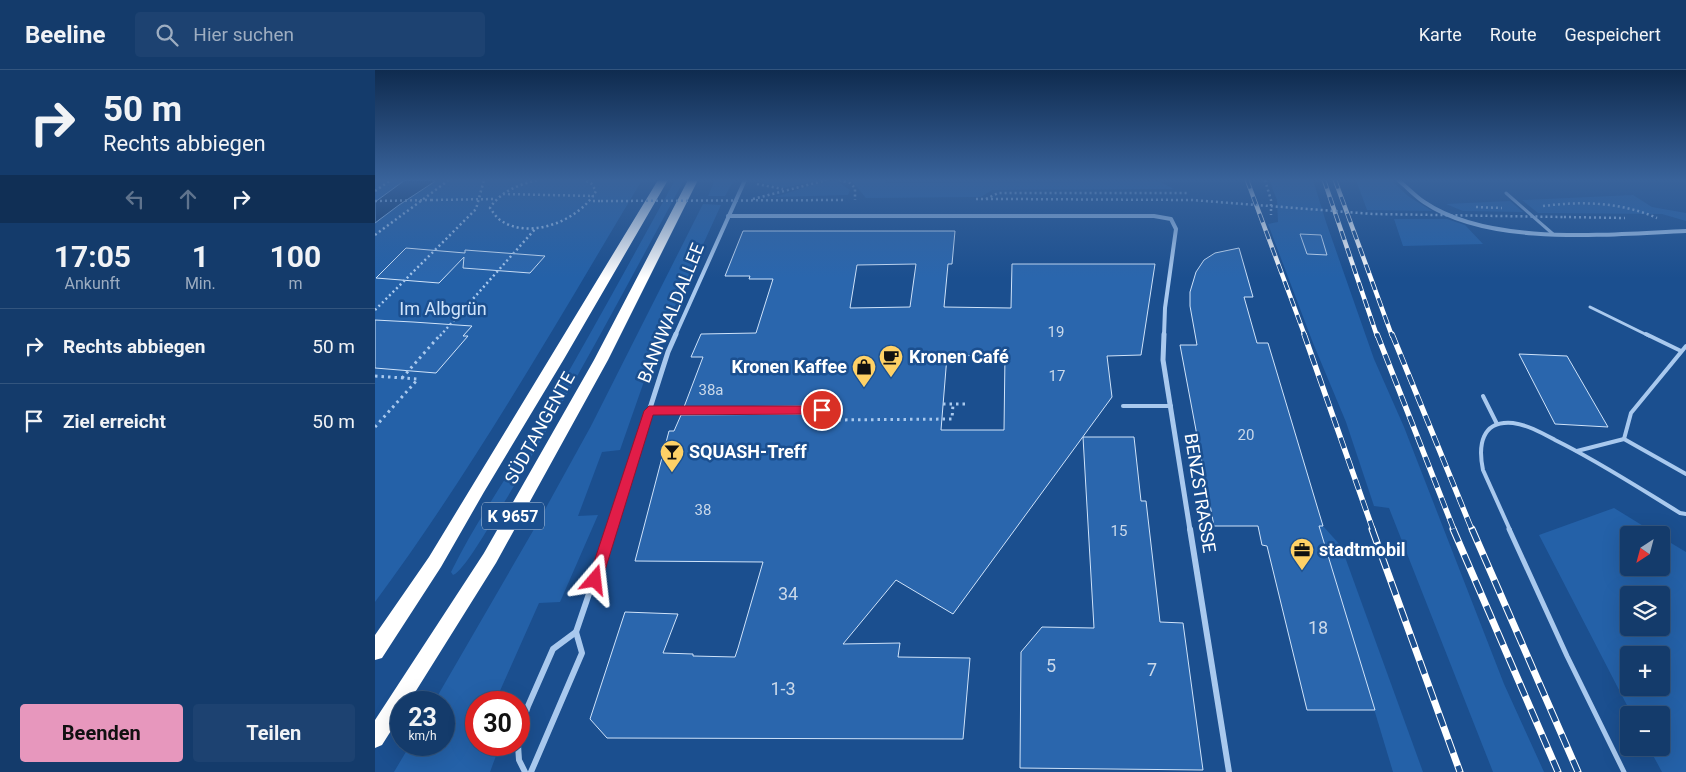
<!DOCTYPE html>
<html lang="de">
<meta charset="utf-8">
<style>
:root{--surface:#143b6b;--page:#1d4271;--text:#f1f3f6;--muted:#9dadc1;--line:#33557e;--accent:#e797bd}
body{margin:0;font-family:Roboto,sans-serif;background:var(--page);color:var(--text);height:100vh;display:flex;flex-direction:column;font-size:19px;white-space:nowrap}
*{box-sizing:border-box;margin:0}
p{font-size:16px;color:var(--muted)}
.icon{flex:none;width:28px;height:28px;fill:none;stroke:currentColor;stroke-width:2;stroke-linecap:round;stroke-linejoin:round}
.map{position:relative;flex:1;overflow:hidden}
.sheet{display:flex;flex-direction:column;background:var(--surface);width:375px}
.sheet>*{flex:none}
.banner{background:#143b6b;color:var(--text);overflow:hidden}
.needle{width:32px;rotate:216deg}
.buttons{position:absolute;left:1245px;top:456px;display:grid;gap:10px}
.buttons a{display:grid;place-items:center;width:50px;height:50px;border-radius:5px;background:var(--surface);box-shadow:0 5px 20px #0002,0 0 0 1px var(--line);font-size:25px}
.speed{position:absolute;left:15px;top:621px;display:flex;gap:10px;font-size:25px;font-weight:700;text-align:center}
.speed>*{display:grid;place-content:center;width:65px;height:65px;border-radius:50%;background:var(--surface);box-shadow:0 5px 20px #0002,0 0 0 1px var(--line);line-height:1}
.speed small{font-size:12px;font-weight:400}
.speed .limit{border:8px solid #d22;background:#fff;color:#111}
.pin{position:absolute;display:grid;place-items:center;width:42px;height:42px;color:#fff;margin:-21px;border:2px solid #fff;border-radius:50%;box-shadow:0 1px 5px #0007}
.me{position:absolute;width:55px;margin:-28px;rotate:17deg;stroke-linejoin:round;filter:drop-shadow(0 0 4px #0008)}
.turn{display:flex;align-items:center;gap:18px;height:105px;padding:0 20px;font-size:22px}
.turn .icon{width:65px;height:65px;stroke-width:2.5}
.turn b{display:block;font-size:35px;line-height:42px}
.lanes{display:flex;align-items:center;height:48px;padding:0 20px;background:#0003;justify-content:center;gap:25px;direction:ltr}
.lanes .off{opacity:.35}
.eta{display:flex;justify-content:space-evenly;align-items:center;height:85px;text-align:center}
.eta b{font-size:30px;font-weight:700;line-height:35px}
.button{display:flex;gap:10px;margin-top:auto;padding:10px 20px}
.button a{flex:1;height:58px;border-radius:5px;background:var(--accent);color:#111;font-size:20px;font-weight:700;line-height:58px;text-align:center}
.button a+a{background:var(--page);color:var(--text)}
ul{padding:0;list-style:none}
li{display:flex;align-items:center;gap:15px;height:75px;padding:0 20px;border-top:1px solid var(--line)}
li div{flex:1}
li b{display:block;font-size:19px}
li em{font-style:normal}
header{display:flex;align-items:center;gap:30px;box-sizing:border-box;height:70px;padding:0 25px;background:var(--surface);border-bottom:1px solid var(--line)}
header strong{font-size:24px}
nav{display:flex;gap:28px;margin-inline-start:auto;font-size:18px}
.search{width:350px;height:45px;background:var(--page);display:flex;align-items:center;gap:12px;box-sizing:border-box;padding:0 18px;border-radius:5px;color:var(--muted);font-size:19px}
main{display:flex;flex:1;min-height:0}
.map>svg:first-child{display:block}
</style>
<header>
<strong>Beeline</strong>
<div class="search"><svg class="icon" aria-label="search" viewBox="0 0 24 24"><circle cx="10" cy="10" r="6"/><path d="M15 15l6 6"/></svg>Hier suchen</div>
<nav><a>Karte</a><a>Route</a><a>Gespeichert</a></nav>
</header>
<main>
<section class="sheet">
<div class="banner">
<div class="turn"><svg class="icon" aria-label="right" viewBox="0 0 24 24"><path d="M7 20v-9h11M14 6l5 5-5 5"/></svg><div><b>50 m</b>Rechts abbiegen</div></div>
<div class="lanes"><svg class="icon off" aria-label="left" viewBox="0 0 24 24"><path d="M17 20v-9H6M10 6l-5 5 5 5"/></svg><svg class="icon off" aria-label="ahead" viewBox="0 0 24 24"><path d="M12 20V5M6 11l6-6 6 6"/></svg><svg class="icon" aria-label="right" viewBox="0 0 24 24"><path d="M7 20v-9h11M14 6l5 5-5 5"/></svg></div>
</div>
<div class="eta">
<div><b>17:05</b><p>Ankunft</p></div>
<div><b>1</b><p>Min.</p></div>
<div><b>100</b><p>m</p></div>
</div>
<ul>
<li><svg class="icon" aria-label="right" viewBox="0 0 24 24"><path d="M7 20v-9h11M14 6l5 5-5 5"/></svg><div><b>Rechts abbiegen</b></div><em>50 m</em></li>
<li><svg class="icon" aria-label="arrive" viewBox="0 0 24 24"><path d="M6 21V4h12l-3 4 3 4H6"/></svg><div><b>Ziel erreicht</b></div><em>50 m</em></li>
</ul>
<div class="button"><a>Beenden</a><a>Teilen</a></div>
</section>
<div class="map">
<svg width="1311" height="702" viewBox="0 0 1311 702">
<rect width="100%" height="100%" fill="#1b4f8f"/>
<!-- green -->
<g fill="#2461a8" fill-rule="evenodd">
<path d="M0,110h267c-85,142 -168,288 -267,422z"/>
<path d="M300,110h9c-58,108 -116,216 -179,321 -9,13 -40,70 -52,74l-2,-3c25,-51 58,-97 87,-147 47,-81 92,-163 137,-245z"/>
<path d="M340,110h19l-9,16h-17z"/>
<path d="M390,110h54l-34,8 -22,-5z"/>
<path d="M476,110h34v3l275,-1 14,7 -182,1 -11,7 -115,1z"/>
<path d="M894,110h44l13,42 48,137 30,68 100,257 40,88h-51l-104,-264 -15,-2 -28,-84 -33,-79 -45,-119 10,-2 -1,-22z"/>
<path d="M981,110h35l17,16 24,15 -65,-1z"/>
<path d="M459,111l6,2 10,7 -2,5 -73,2 40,-13z"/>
<path d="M1258,125l19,12 34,6v8l-24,-7 -124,-1 -16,-13z"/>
<path d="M1135,131l13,11 -60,-1 -17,-7z"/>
<path d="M328,134l18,1 -66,145 -35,100 -18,2 -24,64 20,-1 -38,87 -21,1 -44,99h-19v43h24l-10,27h-96l16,-27h34v-43h-10l103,-178 54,-98z"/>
<path d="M1019,149h53l18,6 18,19 -80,2z"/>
<path d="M1239,438l44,27h-29v33h32v-31l25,15v220h-24l-13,-24h12v-33h-29l-93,-180zM1254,525h32v33h-32zM1254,585h32v33h-32z"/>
<path d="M944,456h4l18,20 82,226h-30z"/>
</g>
<!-- water -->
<path fill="#123a6d" stroke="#9cc4f0" d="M30,110h32l-38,25 -24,18v-21z"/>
<!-- building -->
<g fill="#2a66ad" stroke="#cfe3fa" fill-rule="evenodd">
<path d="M368,161h212l-3,33h-4l-4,43 67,1 1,-44h143l-14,91 -34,1 5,41 -159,217 -57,-34 -53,64 57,-1 -2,14 72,1 -7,81 -356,-1 -17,-19 35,-107 53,2 -15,39 30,1v2l42,1 3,-9 25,-86 -128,-1 34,-130h5l7,-16 141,-1 3,-3v-3l-3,-2 -138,1 19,-50h-12l10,-23 55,-1 17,-54h-24l1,-3h-25zM541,194l-6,43 -60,1 7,-43zM630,285l-1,75h-63l6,-74z"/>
<path d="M925,164l21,1 6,20 -20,-1z"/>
<path d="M31,178l59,5v-3l80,6 -15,17 -67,-5 1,-11 -25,26 -63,-5z"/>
<path d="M864,178l14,49h-9l13,46h11l55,183h-4l56,184h-68l-40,-164 -5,-1 -4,-19h-44l-34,-181h17l-7,-39v-14l6,-20 8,-12 11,-7z"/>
<path d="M0,250l38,2 59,4 -9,10h5l-32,37 -61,-5z"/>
<path d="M1144,284l48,2 41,71 -53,-3z"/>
<path d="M708,367h51l7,64h5l14,121 23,1 20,147 -183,-2 1,-116 21,-25 52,1z"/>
</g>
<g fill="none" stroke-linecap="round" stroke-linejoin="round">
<!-- path-far1 -->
<g stroke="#a9c9ee" stroke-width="2.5" stroke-dasharray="2 3" stroke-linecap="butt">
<path d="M162,110c-19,5 -36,11 -47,28 3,4 6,9 10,12 30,21 80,0 96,-29l-5,-8 -7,-3"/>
<path d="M464,110l11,3 5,5v12"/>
<path d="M890,110l6,20v15"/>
<path d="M382,114l26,5"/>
<path d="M0,121l16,-11"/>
<path d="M128,124l91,2"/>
<path d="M378,129l74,-19"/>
<path d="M601,129h30"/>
<path d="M611,129l12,-6h191"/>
<path d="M56,130l63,-1"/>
<path d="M218,131h8"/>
<path d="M1168,136c39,-5 78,-4 114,12"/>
<path d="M1101,137l26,1"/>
<path d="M1189,147l61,1"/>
<path d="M0,165l74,-55"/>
<path d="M0,240l101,-101 8,-29"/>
<path d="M65,266l96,-108"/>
</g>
<!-- path -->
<g stroke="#a9c9ee" stroke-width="3" stroke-dasharray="2.5 4" stroke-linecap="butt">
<path d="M0,306l42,3"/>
<path d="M27,308l39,-44"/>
<path d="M568,334h25"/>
<path d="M457,350l120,-1 1,-15"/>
<path d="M0,357l43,-48"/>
</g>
<!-- lane-far2 -->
<g stroke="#a9c9ee" stroke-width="3">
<path d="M1131,123l47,41"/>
<path d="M1215,237l59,29"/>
</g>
<!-- lane-far1 -->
<g stroke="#a9c9ee" stroke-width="4">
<path d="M1271,264l35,17"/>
<path d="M1108,326l14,28"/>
<path d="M748,336h48"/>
<path d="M274,341l173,-1"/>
<path d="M1249,369l7,-26 55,-67"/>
<path d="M1202,381l47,-12 62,35"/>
<path d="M1135,460l-27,-60c-5,-24 -2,-50 30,-47 15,2 29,10 42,17 43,21 84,48 125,73l6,1"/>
</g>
<!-- lane -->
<path stroke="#a9c9ee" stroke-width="5" d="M1134,459l58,127 57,116"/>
<!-- street-far2 -->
<g stroke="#a9c9ee" stroke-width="4">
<path d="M1023,110c9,7 17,16 26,22 66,45 186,32 262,29"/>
<path d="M353,146h426l17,3 5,10 -11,79 -1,28"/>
<path d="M300,266l70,-156"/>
</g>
<!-- street-far1 -->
<g stroke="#a9c9ee" stroke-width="5">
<path d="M789,264l-1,26 27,170"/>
<path d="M236,460l57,-178 8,-18"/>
</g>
<!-- street -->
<g stroke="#a9c9ee" stroke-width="6">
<path d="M815,459l39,243"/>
<path d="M144,662l9,-26 25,-57 23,-17"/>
<path d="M143,675l1,15 6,12"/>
<path d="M156,702l51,-119 -6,-21 35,-103"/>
</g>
<!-- highway -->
<g fill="#fff" fill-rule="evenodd">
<path d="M283,110h10l-104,179 -80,133 -43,75 -59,91 -7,2v-25l54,-78z"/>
<path d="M313,110h10l-90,180 -112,203 -87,139h-8v13l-19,30 -7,3v-28l109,-167 110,-193z"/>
</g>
<defs>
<g id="rail-far2">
<path d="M872,110l58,156"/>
<path d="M949,110l53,156"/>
<path d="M960,110l57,156"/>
</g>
<g id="rail-far1">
<path d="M929,264l69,196"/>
<path d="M1002,264l77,196"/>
<path d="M1017,264l80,196"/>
</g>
<g id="rail">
<path d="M997,459l88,243"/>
<path d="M1078,459l105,243"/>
<path d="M1097,459l106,243"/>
</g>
</defs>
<!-- rail-far2 casing -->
<use href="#rail-far2" stroke="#fff" stroke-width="4.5"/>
<!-- rail-far1 casing -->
<use href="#rail-far1" stroke="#fff" stroke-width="5.5"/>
<!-- rail casing -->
<use href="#rail" stroke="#fff" stroke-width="7"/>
<!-- rail-far2 -->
<use href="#rail-far2" stroke="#1b4f8f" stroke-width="3" stroke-dasharray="9" stroke-linecap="butt"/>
<!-- rail-far1 -->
<use href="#rail-far1" stroke="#1b4f8f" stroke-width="4" stroke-dasharray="11" stroke-linecap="butt"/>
<!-- rail -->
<use href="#rail" stroke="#1b4f8f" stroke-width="5" stroke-dasharray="14" stroke-linecap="butt"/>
<!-- path-bridge -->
<g stroke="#a9c9ee" stroke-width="2.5" stroke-dasharray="2 3" stroke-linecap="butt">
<path d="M631,129l186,1 181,14 191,3"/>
<path d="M0,131l56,-1"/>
<path d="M226,131l242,-1"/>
</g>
</g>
<!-- sky -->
<linearGradient id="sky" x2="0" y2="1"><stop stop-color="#0f2b4f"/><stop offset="0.53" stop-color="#39639b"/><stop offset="1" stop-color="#39639b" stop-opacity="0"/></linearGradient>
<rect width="1311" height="208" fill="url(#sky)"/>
<!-- route -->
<path fill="#e11d48" stroke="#92132f" d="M274,336h173l6,4 -6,4 -169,1 -51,165 -2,4 -5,2 -5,-2 -2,-4 56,-169z"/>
<!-- icons -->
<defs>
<symbol id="cafe-pin" viewBox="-11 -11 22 30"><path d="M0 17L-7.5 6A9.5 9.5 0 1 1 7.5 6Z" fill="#ffd166" stroke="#1b4f8f"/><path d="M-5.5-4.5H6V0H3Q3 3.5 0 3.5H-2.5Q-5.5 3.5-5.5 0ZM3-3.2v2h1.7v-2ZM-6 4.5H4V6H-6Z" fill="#111"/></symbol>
<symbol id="shop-pin" viewBox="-11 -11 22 30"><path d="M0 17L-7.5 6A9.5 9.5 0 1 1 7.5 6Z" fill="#ffd166" stroke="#1b4f8f"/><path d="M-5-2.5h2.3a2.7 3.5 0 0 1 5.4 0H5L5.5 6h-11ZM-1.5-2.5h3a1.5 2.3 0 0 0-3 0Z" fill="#111"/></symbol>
<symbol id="bar-pin" viewBox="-11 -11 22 30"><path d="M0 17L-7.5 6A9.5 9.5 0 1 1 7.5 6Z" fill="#ffd166" stroke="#1b4f8f"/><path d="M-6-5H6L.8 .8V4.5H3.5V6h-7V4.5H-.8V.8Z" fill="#111"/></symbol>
<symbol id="office-pin" viewBox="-11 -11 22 30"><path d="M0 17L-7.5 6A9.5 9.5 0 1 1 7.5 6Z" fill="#ffd166" stroke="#1b4f8f"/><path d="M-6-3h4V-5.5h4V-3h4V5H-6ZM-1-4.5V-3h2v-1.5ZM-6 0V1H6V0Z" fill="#111"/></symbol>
</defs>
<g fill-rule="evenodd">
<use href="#cafe-pin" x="502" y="273" width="28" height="38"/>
<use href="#shop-pin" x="475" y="283" width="28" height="38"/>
<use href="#bar-pin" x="283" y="368" width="28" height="38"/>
<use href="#office-pin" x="913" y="466" width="28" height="38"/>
</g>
<g text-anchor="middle" stroke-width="5" stroke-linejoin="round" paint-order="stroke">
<!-- number labels -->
<g font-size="15" fill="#cad9ea">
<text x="681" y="267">19</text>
<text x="682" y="311">17</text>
<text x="336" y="325">38a</text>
<text x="871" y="370">20</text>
<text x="328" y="445">38</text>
<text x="744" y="466">15</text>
</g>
<!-- shield labels -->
<rect fill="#1b4f8f" stroke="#bbcadd" stroke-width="1" x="107" y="432.5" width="62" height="27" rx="4"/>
<g font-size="16" font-weight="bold" fill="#fff">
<text x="138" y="452">K 9657</text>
</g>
<!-- park labels -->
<g font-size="18" fill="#cfe3fa" stroke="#1b4f8f">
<text x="68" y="245">Im Albgrün</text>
</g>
<!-- street labels -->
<g font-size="18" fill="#fff" stroke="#1b4f8f">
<text transform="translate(296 243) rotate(-68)" y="6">BANNWALDALLEE</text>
<text transform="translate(165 358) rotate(-61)" y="6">SÜDTANGENTE</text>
<text transform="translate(825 423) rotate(81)" y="6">BENZSTRASSE</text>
</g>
<!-- poi labels -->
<g font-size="18" font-weight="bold" fill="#fff" stroke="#1b4f8f" text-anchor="start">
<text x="534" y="293">Kronen Café</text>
<text x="472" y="303" text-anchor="end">Kronen Kaffee</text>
<text x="314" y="388">SQUASH-Treff</text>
<text x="944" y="486">stadtmobil</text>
</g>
<!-- near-number labels -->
<g font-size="18" fill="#cad9ea">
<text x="413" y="530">34</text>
<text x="943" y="564">18</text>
<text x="676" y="602">5</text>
<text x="777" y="606">7</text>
<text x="408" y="625">1-3</text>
</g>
</g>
</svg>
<div class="buttons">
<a><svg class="needle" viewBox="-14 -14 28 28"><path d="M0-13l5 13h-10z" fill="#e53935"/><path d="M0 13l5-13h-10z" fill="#9dadc1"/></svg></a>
<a><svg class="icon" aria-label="layers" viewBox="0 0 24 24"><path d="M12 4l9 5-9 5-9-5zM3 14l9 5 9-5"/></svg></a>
<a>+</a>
<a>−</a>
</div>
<div class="speed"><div>23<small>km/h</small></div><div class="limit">30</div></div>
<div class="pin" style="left:447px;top:340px;background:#d93025"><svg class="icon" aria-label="arrive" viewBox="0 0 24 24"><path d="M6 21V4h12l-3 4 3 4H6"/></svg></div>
<svg class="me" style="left:220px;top:510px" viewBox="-20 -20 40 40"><path d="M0-17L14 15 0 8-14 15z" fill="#e11d48" stroke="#fff" stroke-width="4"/></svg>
</div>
</main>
